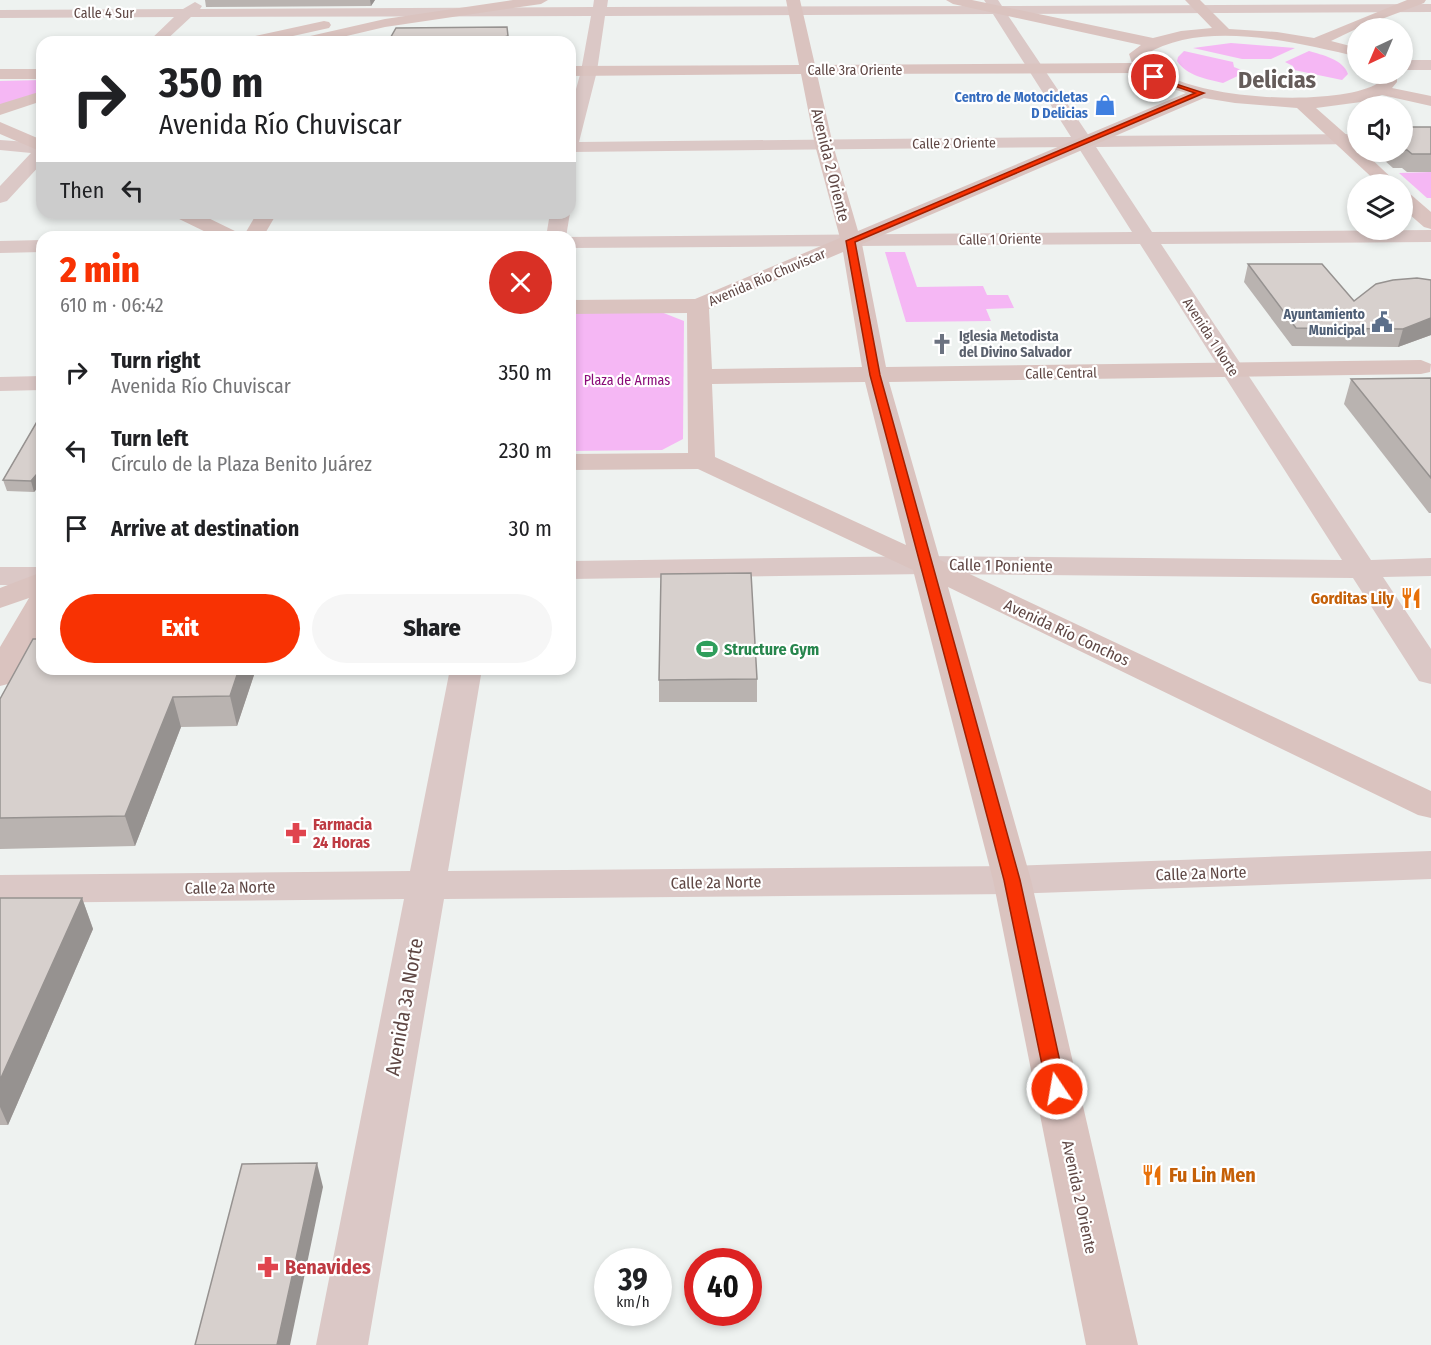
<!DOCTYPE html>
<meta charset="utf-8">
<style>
:root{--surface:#fff;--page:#f6f6f6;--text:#202124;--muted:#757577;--accent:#f83203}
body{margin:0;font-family:"Fira Sans Condensed",sans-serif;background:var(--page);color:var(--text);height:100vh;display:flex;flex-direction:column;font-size:22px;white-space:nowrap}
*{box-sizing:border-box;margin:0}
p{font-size:20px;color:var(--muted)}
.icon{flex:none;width:33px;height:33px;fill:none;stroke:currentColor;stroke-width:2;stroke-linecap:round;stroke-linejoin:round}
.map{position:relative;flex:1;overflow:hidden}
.panel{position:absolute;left:36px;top:231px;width:540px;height:444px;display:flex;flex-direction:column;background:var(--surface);border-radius:18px;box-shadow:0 3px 9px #0003}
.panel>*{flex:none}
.banner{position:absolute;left:36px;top:36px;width:540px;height:183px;border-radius:18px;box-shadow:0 3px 9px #0003;background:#fff;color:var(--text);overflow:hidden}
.needle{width:39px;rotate:224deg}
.tools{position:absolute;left:1347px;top:18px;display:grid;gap:12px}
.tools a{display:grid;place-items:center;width:66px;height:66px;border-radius:50%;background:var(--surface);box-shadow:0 3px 9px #0003;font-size:30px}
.speed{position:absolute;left:594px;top:1248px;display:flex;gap:12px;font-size:30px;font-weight:700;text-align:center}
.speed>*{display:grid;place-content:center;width:78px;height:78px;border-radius:50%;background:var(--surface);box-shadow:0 3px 9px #0003;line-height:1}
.speed small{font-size:15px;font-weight:400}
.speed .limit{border:9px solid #d22;background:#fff;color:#111}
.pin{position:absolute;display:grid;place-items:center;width:51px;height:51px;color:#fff;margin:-26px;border:3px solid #fff;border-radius:50%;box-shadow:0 2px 6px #0007}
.me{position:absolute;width:66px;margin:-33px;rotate:348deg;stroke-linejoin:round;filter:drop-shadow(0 0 4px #0008)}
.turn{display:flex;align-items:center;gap:21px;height:126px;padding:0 24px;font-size:27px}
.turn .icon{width:78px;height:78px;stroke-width:2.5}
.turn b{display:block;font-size:42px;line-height:51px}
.then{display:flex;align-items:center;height:57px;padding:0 24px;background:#0003;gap:12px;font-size:22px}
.round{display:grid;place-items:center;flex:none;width:63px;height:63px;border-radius:32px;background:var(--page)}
.summary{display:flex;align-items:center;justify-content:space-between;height:102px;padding:0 24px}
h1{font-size:36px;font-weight:800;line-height:45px;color:var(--accent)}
.button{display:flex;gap:12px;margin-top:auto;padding:12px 24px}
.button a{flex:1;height:69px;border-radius:36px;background:var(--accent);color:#fff;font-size:24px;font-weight:800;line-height:69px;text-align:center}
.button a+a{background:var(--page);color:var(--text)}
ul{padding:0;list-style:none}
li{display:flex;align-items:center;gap:18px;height:78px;padding:0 24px}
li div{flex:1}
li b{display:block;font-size:22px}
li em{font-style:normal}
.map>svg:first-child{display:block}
</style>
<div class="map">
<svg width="1431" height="1345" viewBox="0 0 1431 1345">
<rect width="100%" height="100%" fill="#eef2f0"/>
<!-- green -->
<g fill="#f5b7f4">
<path d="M1231,43l64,5 -24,11h-29l-49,-11z"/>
<path d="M1184,51l49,11 1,5 12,5 -23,11c-16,-4 -36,-7 -46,-22l1,-4z"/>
<path d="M1309,51c13,4 34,8 39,23l-6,6 -48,-10 -1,-4 -8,-4z"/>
<path d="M42,80v14l-42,13v-26z"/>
<path d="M1431,172v26h-4l-28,-25z"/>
<path d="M885,252h20l12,35 66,-1 4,9h21l6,13 -28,1 5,12 -85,1z"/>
<path d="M661,312l23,9 -1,118 -21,11 -92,1v-138z"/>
</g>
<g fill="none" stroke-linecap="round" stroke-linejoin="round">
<!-- street -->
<g fill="#dbc8c6" fill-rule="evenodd">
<path d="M594,0h14l-1,7 381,-1 -4,-6h14l4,6 429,-2v8l-424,2 82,122 269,-2v10l-262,3 56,85 279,-2v12l-270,2 210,316 60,-2v18l-48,1 48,72v35l-12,-3 -66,-103 -427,-4 -356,5v-18l356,-5 416,4 -202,-316 -570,4v-11h-24l4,-24h20l-4,24 566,-5 -54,-85 -508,5v-41l11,-40 10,-55 -400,1 -27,25h-16l26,-25 -174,1v-8l183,-1 12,-7 7,4 -2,3 393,-2zM993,14l78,123 -492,5 18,-71 8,-55z"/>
<rect x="1402" y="60" width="29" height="10"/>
<path d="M0,140l42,3v20l-35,38 -7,2v-17l31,-33 -31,-3z"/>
<path d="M42,240v12l-42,1v-12z"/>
<path d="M42,376v14l-42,1v-14z"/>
<rect x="0" y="567" width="42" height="18"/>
<path d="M450,669h32l-34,202 564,-5 419,-15v28l-419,15 -568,5 -76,446h-52l88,-446 -404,4v-28l410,-4z"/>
</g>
<!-- secondary -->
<g fill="#dac3bf" fill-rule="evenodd">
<path d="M513,0h35l-7,4 -156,23 -64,15h-26l2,-3 88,-20z"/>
<path d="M786,0h14l15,65 317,-2 -3,-9 12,-9 -188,-41 -7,-4h26l181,38 28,-7 31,-3 -27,-28h15l29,29 48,3 37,6 93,-38h19l-2,3 -66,25 -27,13 27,7v9c-62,-15 -156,-38 -213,-2 17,46 200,55 236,26v-7h16v8l-5,6 39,8v10l-49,-11 -21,7 -45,6 42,37v7h6l34,32h-19l-82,-76 -62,-5 -31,-5 -342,146 24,123 535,-7 10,4 -1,8 -9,2 -532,8 51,178 491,231v27l-13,-3 -470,-228 83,293 107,465h-52l-93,-465 -80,-310 -215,-101 -128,1v-16l118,-1 -1,-140 -117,1v-14l125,-1 145,-61 -25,-93 -14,-71 -231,2v-10l229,-1zM1139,73l12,9 35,11 -328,138 -25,-86 -16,-71zM843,252l19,115 -150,2 -3,-60zM865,382l41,163 -191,-88 -3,-73z"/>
<path d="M324,21l5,1 2,3 -2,3 -63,14h-27l2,-3z"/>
<rect x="0" y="69" width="42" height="10"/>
<path d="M42,91v10l-42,14v-11z"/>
<path d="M0,122l42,18v12l-42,-18z"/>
<path d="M1402,191l7,2 22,19v17l-7,-2 -22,-19z"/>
<path d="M172,213h26l41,20 3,4h-26l-41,-20z"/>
<path d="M257,213h20l-14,24h-20z"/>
<path d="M42,572v57l-30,54 -12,3v-39l29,-49 -29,10v-20z"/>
</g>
</g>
<!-- wall -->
<g fill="#b9b3b0">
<path d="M205,0h170l-4,6 -165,1z"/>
<path d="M1402,123l5,4h24v45h-24l-5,-4h-9l-17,-15 1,-1h25z"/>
<path d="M1248,264l106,37 77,-21v55l-33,12 -106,-1 -48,-64z"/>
<path d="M1431,378v135h-2l-85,-109 7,-25z"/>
<path d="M42,413v70l-8,9 -27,-1 -4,-11z"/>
<path d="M256,669l-19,57 -56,1 -46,119 -135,3v-150z"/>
<path d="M757,679v23h-98v-22z"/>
<path d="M0,898h82l11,31 -85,196h-8z"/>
</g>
<!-- shaded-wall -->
<g fill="#969290">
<path d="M370,0h5l-4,6z"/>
<path d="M508,36v6h-22z"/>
<path d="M1431,318v17l-33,12 5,-18z"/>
<path d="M42,468v15l-8,9 -3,-11z"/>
<path d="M239,669h17l-19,57 -7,-30z"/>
<path d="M173,697l8,30 -46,119 -10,-30z"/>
<path d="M82,898l11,31 -85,196 -8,-18v-27z"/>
<path d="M317,1163l6,24 -33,158h-13z"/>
</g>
<!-- building -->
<g fill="#d7d0cd" stroke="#969290" stroke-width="1.5">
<path d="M507,27l1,9 -22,6h-98l8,-14z"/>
<path d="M1405,122l2,5h24v27h-19l-5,-4h-5v-27z"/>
<path d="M1248,264h74l32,37 22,-17 17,-4 24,-2 14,2v38l-28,11 -107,-1z"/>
<path d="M1431,378v100l-80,-99z"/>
<path d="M42,413v55l-11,13 -28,-1z"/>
<path d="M751,573l6,106 -98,1 2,-106z"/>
<path d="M33,639h9v30h197l-9,27 -57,1 -48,119 -125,2v-119z"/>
<path d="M0,898h82l-82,182z"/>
<path d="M317,1163l-40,182h-82l47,-181z"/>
</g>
<!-- route -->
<path fill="#f83203" stroke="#a12002" stroke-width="1.5" d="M1151,76l53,17 -349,149 25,133 140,505 46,209 -3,6 -6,2 -7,-2 -3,-6 -43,-209 -134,-505 -24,-134 349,-148 -44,-15z"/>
<!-- icons -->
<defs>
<symbol id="shop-bare" viewBox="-9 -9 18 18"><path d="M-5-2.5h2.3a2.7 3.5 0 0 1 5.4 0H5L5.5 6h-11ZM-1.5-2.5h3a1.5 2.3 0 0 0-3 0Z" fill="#3f7fe0" stroke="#fff" stroke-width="2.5" paint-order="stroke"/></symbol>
<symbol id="civic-bare" viewBox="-9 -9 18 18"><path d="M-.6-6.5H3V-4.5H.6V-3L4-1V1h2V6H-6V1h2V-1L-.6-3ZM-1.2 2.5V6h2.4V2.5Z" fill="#5c6f8a" stroke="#fff" stroke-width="2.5" paint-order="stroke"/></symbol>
<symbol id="church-bare" viewBox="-9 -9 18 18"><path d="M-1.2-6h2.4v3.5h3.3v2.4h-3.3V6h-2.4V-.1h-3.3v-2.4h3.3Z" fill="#6b7280" stroke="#fff" stroke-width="2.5" paint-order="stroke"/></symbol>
<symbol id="restaurant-bare" viewBox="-9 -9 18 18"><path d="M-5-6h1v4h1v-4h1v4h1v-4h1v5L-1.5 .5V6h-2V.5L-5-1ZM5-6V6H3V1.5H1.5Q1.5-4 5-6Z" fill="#e8710a" stroke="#fff" stroke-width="2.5" paint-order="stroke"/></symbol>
<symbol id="stadium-bare" viewBox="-9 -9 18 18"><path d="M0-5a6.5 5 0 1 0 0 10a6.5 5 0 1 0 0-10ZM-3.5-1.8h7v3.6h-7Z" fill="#2e9e5b" stroke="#fff" stroke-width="2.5" paint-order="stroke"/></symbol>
<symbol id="pharmacy-bare" viewBox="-9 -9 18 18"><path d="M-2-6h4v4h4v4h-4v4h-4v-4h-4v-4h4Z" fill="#e0444e" stroke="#fff" stroke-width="2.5" paint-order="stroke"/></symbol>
</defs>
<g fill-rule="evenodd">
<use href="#shop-bare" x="1090" y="90" width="30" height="30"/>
<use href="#civic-bare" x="1367" y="307" width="30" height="30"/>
<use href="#church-bare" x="927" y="329" width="30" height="30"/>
<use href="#restaurant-bare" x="1396" y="583" width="30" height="30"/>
<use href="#stadium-bare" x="692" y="634" width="30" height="30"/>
<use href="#pharmacy-bare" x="281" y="818" width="30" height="30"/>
<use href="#restaurant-bare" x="1137" y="1160" width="30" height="30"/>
<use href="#pharmacy-bare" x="253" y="1252" width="30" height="30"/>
</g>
<g text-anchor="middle" stroke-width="4.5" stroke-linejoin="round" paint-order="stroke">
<!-- far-street labels -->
<g font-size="14" fill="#5f4744" stroke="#fff">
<text x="104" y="18">Calle 4 Sur</text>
<text x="855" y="75">Calle 3ra Oriente</text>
<text transform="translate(954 143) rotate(-1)" y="5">Calle 2 Oriente</text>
<text transform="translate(1000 239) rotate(-1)" y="5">Calle 1 Oriente</text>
<text transform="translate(767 277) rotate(-23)" y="5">Avenida Río Chuviscar</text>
<text transform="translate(1211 337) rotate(57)" y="5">Avenida 1 Norte</text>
<text transform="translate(1061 373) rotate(-1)" y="5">Calle Central</text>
</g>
<!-- far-shop labels -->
<g font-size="14" font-weight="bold" fill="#366cbe" stroke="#fff" text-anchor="end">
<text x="1088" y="102">Centro de Motocicletas<tspan x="1088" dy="16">D Delicias</tspan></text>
</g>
<!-- far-service labels -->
<g font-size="14" font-weight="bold" fill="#4e5e75" stroke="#fff" text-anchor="end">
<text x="1365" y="319">Ayuntamiento<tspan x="1365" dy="16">Municipal</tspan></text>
</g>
<!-- far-worship labels -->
<g font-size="14" font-weight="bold" fill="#5b616d" stroke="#fff" text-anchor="start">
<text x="959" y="341">Iglesia Metodista<tspan x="959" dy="16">del Divino Salvador</tspan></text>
</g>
<!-- far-park labels -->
<g font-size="14" fill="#8a0b79" stroke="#fff">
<text x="627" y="385">Plaza de Armas</text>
</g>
<!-- street labels -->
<g font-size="16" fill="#5f4744" stroke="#fff">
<text transform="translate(831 165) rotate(76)" y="6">Avenida 2 Oriente</text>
<text transform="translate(1001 565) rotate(1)" y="6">Calle 1 Poniente</text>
<text transform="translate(1067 632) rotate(25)" y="6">Avenida Río Conchos</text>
<text transform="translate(1201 873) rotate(-2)" y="6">Calle 2a Norte</text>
<text transform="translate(716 882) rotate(-1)" y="6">Calle 2a Norte</text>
<text transform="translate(230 887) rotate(-1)" y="6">Calle 2a Norte</text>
<text transform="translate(1080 1197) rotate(78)" y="6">Avenida 2 Oriente</text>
</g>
<!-- food labels -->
<g font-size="16" font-weight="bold" fill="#c56008" stroke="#fff" text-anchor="end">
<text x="1394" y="604">Gorditas Lily</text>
</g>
<!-- leisure labels -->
<g font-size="16" font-weight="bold" fill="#27864d" stroke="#fff" text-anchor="start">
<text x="724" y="655">Structure Gym</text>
</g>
<!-- health labels -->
<g font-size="16" font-weight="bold" fill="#be3a42" stroke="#fff" text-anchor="start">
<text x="313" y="830">Farmacia<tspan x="313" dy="18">24 Horas</tspan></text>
</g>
<!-- near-street labels -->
<g font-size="20" fill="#5f4744" stroke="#fff">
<text transform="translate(404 1007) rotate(-80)" y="7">Avenida 3a Norte</text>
</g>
<!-- near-food labels -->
<g font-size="20" font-weight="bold" fill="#c56008" stroke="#fff" text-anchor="start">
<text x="1169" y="1182">Fu Lin Men</text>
</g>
<!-- near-health labels -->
<g font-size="20" font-weight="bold" fill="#be3a42" stroke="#fff" text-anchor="start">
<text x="285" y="1274">Benavides</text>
</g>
<!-- far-town labels -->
<g font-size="24" font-weight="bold" fill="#655c5a" stroke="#fff">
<text x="1277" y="88">Delicias</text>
</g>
</g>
</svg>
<div class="tools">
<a><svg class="needle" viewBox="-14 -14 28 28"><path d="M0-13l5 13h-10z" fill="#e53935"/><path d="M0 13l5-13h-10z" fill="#757577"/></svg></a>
<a><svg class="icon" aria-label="sound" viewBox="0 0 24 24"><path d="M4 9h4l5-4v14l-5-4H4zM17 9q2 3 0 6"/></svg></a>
<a><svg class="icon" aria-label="layers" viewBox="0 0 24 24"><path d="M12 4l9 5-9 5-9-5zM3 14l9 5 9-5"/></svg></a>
</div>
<div class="speed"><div>39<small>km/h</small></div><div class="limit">40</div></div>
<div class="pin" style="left:1154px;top:77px;background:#d93025"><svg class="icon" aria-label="arrive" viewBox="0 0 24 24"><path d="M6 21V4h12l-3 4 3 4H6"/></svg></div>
<svg class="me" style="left:1057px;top:1089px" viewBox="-20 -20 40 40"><circle r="17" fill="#f83203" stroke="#fff" stroke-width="3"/><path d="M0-11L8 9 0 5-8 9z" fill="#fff"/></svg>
<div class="banner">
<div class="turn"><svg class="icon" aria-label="right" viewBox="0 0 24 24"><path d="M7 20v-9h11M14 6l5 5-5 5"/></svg><div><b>350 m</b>Avenida Río Chuviscar</div></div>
<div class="then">Then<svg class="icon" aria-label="left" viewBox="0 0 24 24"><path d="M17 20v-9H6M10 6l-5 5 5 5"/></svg></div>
</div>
<section class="panel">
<div class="summary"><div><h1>2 min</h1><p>610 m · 06:42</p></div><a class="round" style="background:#d93025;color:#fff"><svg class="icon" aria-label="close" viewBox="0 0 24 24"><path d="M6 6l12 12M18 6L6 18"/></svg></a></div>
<ul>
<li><svg class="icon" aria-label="right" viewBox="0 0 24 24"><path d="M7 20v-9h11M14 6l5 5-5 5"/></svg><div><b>Turn right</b><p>Avenida Río Chuviscar</p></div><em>350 m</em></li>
<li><svg class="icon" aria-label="left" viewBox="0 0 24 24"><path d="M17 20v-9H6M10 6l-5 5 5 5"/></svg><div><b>Turn left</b><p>Círculo de la Plaza Benito Juárez</p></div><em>230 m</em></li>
<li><svg class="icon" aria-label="arrive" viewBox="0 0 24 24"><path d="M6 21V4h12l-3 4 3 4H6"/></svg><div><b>Arrive at destination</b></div><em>30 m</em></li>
</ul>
<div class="button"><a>Exit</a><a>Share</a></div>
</section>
</div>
